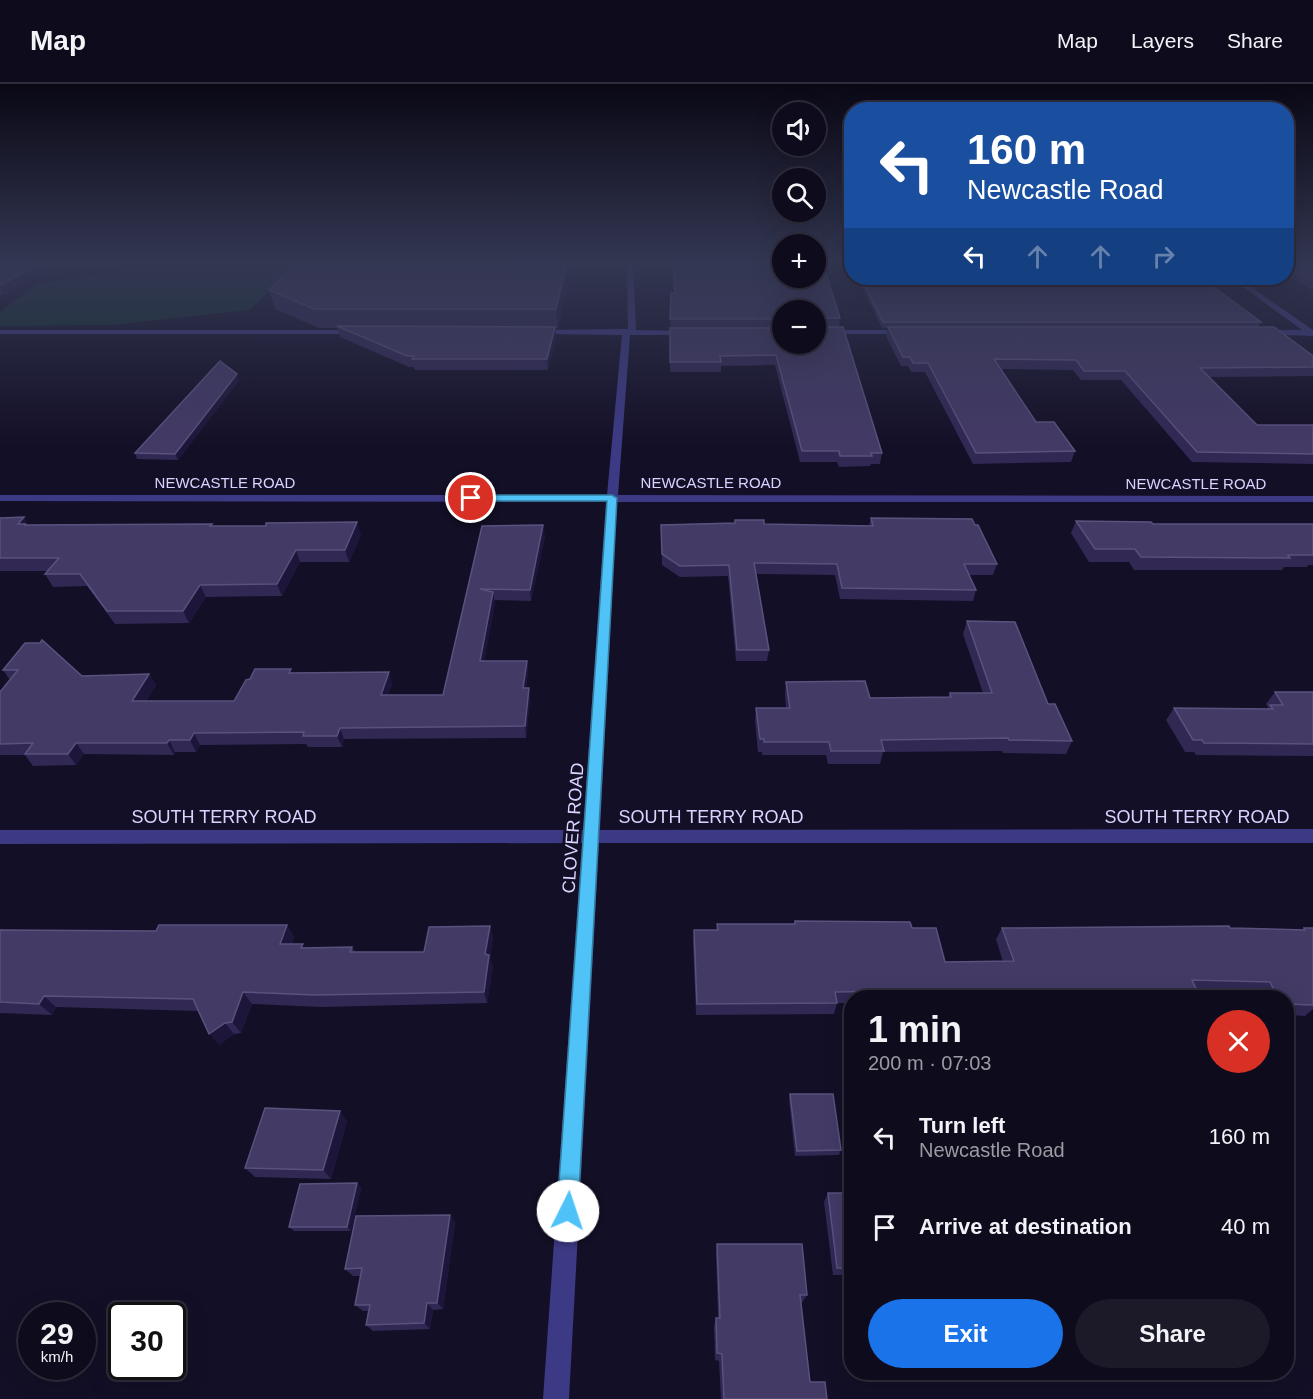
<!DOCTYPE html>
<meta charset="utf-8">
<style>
:root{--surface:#0e0b1c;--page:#1c1929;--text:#f1f3f6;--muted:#9b9ba3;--line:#2e2b3b;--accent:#1a73e8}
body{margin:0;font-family:Helvetica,sans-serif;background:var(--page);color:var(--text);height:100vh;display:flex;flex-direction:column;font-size:22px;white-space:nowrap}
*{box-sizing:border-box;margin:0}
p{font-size:20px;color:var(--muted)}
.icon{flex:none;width:33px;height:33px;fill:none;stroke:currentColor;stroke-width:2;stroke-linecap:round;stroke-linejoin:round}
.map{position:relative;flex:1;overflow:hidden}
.sheet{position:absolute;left:844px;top:906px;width:450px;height:390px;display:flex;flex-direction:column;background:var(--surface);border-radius:24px;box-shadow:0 6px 24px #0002,0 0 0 2px var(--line)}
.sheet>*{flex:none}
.hud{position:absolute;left:844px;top:18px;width:450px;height:183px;border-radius:24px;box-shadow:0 6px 24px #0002,0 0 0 2px var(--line);background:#1a4fa0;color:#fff;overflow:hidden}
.fabs{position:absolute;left:772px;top:18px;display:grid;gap:12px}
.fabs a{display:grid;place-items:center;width:54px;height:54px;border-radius:50%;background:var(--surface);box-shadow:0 6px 24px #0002,0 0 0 2px var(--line);font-size:30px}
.speed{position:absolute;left:18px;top:1218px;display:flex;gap:12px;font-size:30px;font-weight:700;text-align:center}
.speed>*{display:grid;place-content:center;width:78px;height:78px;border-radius:50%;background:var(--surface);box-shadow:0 6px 24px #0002,0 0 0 2px var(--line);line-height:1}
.speed small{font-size:15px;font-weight:400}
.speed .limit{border:3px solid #111;border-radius:9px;background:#fff;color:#111}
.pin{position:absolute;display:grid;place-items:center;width:51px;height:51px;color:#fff;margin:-26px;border:3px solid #fff;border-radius:50%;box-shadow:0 2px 6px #0007}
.me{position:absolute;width:66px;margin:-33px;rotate:4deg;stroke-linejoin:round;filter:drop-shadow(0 0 4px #0008)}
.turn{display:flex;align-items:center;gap:21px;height:126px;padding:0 24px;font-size:27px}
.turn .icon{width:78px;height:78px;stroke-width:2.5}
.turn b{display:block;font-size:42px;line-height:51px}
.lanes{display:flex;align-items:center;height:57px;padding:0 24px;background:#0003;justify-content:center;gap:30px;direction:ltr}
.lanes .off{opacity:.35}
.round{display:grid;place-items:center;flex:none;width:63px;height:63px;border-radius:32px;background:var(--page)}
.overview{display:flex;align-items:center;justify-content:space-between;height:102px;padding:0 24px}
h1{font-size:36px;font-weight:700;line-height:45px}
.action{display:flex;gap:12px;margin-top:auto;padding:12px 24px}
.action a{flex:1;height:69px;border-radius:36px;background:var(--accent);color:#fff;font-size:24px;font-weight:700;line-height:69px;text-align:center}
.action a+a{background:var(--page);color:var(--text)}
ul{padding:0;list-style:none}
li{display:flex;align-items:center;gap:18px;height:90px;padding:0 24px}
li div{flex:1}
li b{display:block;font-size:22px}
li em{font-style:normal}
header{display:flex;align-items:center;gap:36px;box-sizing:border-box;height:84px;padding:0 30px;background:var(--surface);border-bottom:2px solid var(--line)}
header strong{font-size:28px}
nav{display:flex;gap:33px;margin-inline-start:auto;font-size:21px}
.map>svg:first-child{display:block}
</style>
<header>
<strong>Map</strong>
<nav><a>Map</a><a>Layers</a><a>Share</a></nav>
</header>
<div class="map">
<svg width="1313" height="1315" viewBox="0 0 1313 1315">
<rect width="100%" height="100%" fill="#130f26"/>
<!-- green -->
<path fill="#12302f" d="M173,179h127l-51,47 -136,15 -113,1v-14l37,-28z"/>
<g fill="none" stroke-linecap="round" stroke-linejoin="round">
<!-- minor -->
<g fill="#3d3a85" fill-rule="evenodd">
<path d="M627,179h6l3,67 54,1 4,2 -4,2h-60l-12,160 695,1v6h-696l-17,328 713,-1v14h-714l-30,556h-26l39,-556 -582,1v-14h583l23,-328 -606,-1v-6h607l15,-160 -85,-1 -4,-2 4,-2 91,-1z"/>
<path d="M1231,194h7l75,52v6l-54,-2v-4h43z"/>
<path d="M0,246h357l4,2 -4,2h-357z"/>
<path d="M816,246h92l4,2 -4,2h-92z"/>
</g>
</g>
<!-- wall -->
<g fill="#312854" fill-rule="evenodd">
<path d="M0,179h56l-52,32h-4z"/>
<path d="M673,179h110l57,55 -1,9 43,126 -2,11h-9l-1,2 -31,1 -2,-5h-37l-25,-97 -54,1v6h-51l1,-79h3zM783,226l33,34h-33z"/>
<path d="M1287,179h26v27l-26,-15z"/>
<path d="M570,192l-12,52h-3l1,9 -8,33h-133l-1,-3h-5l-69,-30 -3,-9h-18l-44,-19 -6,-19z"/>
<path d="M858,194h343l60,44 -3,5 55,29v20l-103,1 47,48h56v39l-121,-2 -71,-82h-40l-8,-10 -72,-1 35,53 39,29 -4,11 -98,2 -48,-92h-14l-3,-6h-7l-15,-30 2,-8h-6z"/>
<path d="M239,296l-61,80 -41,-1 -2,-6z"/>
<path d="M0,434l28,7 184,-1v2l149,9 -12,27h-49l-18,34 -76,1 -17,26 -74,1 -28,-38 -34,1 -8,-13 4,-3h-49z"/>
<path d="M871,434l104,7 22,39 -4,11h-24l7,15 -3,11 -133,-2 -5,-24 -79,-1 13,76 -2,11h-31l-8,-85 -48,1 -18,-12 -1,-40 74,-2v-3l29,4 105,2z"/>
<path d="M1076,437l77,3h160v41h-5l-1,2h-23l-2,3h-148l-5,-8h-40l-18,-29z"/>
<path d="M482,442l63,10 -14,65 -36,-1v3l-11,58h43l1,11 -2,16 4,11 -4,39 -182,1 -2,8h-34l-2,-3 -106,1 -4,7h-21l-1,3 -90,-1 -8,11 -43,1 -8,-11h-25v-63l10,-12 -7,-10 22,-27 57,33 67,-2 7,11 -10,16h88l59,-28 99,11 -4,11h55z"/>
<path d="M967,537l81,83 24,37 -6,13 -63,-1 -1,-2 -119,1 -3,12h-52l-2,-9h-64v-3h-4l-3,-31 1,-13h30l-1,-14 1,-12 84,16 78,-1 2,-4h33l-20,-59z"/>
<path d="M1275,608h38v64l-117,-1 -2,-3h-9l-19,-32 8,-12 93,1 1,-2 -2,-3z"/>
<path d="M795,837l117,7 33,34h58l-7,-23 6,-11h228l72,2 2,-2h9v81l-8,7 -18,-1v-17h-27l-2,-5 -60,-1 2,5 -1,1h-347v5h-15l-3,11 -138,1 -3,-73 1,-12h22l1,-6h77z"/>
<path d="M287,841l7,12 -2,7 13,4 47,-1 3,5h69l66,-26 3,12 -3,20 3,8 -6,37 -165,4 -70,-3 -11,29 -7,1 -15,11 -21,-34 -142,-4 -4,8 -52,-2v-83l156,1z"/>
<path d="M790,1010l51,56 -2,5 -44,1 -6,-57z"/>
<path d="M347,1037l-16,58 -76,-2 -10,-9z"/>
<path d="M357,1099l4,5 -10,43h-57l-5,-4z"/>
<path d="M828,1109h24v82h-19l-9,-73z"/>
<path d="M450,1131l5,8 -12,86 -10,1 -3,19 -57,2 -7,-6 2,-14h-5l-8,-6 6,-29h-8l-8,-7z"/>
<path d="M717,1160l90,51 -6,9 9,78 17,17h-106l-2,-38 -4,-1 -1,-34 2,-8h2l-2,-64z"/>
</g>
<!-- shaded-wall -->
<g fill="#1d163a">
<path d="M39,179h17l-52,32 -4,-9z"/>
<path d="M567,179h2l1,13 -12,52 -2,-19z"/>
<path d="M555,243l1,10 -8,33 -1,-11z"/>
<path d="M237,290l2,6 -61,80 -3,-6z"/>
<path d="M24,433l7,12 -13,-5z"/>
<path d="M357,438l4,13 -12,27 -4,-12z"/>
<path d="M543,441l2,11 -14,65 -1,-11z"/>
<path d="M296,466l4,12 -18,34 -5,-12z"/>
<path d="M200,501l6,12 -17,26 -6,-12z"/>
<path d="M493,508l2,11 -13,70 -2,-12z"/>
<path d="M527,577l1,11 -4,27 -1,-11z"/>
<path d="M389,588l3,12 -8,22 -3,-11z"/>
<path d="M149,590l7,11 -18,28 -6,-12z"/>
<path d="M529,604l1,11 -4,39 -1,-12z"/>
<path d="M340,644l4,11 -2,8 -5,-11z"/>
<path d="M194,649l6,12 -4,7 -6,-12z"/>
<path d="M169,656l6,12 -1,3 -7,-12z"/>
<path d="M76,659l8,11 -8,11 -8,-11z"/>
<path d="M287,841l7,12 -7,19 -7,-12z"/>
<path d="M490,842l3,12 -3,20 3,8 -6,37 -3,-11 1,-38z"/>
<path d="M243,908l9,12 -11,29 -9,-11z"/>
<path d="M44,912l12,11 -4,8 -13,-11z"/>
<path d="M225,939l9,11 -15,11 -10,-11z"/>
<path d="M340,1027l7,10 -16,58 -8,-9z"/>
<path d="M357,1099l4,5 -10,43 -4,-4z"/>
<path d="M450,1131l5,8 -12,86 -6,-6z"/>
<path d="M427,1219l6,7 -3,19 -6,-6z"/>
</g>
<!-- building -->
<g fill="#433a66" stroke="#5a527e" stroke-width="1.5">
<path d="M0,179h39l-39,23z"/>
<path d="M296,179h271l-11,46h-242l-45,-19z"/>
<path d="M673,179h110v15h33v-15h7l17,55h-23l-1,4v-12h-33v9h-113l1,-26h4z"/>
<path d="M1287,179h26v18l-26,-14z"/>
<path d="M861,194h340l60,44h-378z"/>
<path d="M337,242l218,1 -8,32h-135l2,-3h-7z"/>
<path d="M816,242l1,1h26l39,126h-11l1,3h-32l-1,-5h-37l-26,-96 -56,1 1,6h-51v-34h113v16h33z"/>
<path d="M888,243h386l39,29v6h-1l1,1v4l-113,1 57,57h56v29l-116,-2 -72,-81h-41l-8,-11 -82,-1 42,63h18l21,29 -99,2 -48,-90h-15l-3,-6h-7z"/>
<path d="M220,277l17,13 -62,80 -40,-1z"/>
<path d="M24,433l-6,7h8l-2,1 188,-1 -2,2h56v-3l91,-1 -12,28h-49l-19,34 -77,1 -17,26h-76l-27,-37h-35l14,-16h-59v-40z"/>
<path d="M871,434l101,1 3,6h3l19,39h-33l12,26 -134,-2 -5,-24 -83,-1 15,87h-32l-8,-85 -49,1 -18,-12 -1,-29 74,-2v-3h29v4l109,2z"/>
<path d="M1076,437l75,1 2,2h160v31h-25l2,3 -149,-1 -6,-8h-40z"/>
<path d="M543,441l-13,65 -50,-1 13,3 -13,69h47l-4,27h6l-4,38 -185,2 -3,8h-34l1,-4 -110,1 -4,7h-21l-2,3h-91l-8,11h-43l8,-11 -33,1v-52l18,-22h-15l22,-27h15l2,-3 40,36 67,-2 -17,27h102l12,-21 4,-1 5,-10h36l-2,4 100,-1 -8,23h62l39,-169z"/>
<path d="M967,537l48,1 33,82h7l17,37 -63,-1 -1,-2 -127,2 3,11h-53l-2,-9h-65v-3h-4l-4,-31h34l-4,-26 79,-1 5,17 81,-1 -1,-4h42z"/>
<path d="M1275,608h38v52l-109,-1 -2,-3h-9l-19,-32 99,1 -3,-4h13z"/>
<path d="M795,837l115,1 2,6h24l9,34 69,-1 -12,-33 227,-2 1,2 75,2 -1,-2h9v77l-26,-1v-6h-9l-8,-16 -78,-2 8,17 -35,1h-212l-2,-8 -116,2 2,11 -140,1 -3,-74h24l-1,-6h78z"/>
<path d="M159,841h128l-7,19h23l-2,4 51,-1 -2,5h74l5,-25 61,-1 -5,28 4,1 -5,37 -169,3 -72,-3 -11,30 -7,1 -16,11 -16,-35 -149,-3 -5,8 -39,-2v-72l156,1z"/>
<path d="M790,1010h43l8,56 -44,1z"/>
<path d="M265,1024l75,3 -17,59 -78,-2z"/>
<path d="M357,1099l-10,44h-58l11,-43z"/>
<path d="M828,1109h24v75h-15z"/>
<path d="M450,1131l-13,88h-10l-3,20 -58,2 4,-20h-15l7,-37 -17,1 11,-53z"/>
<path d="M717,1160h85l5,51h-7l10,87h15l2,17h-103l-2,-45 -5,-1 -1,-35h4z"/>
</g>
<!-- sky -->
<linearGradient id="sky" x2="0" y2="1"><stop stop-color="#0a0815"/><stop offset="0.49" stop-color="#333752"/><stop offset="1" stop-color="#333752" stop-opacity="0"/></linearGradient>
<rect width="1313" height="363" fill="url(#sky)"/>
<!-- route -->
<path fill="#4fc3f7" stroke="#337fa1" stroke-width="1.5" d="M612,411l5,3 -39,713 -3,8 -7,3 -8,-3 -3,-8 50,-710h-136l-5,-3 5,-3z"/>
<g text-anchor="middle" stroke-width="6" stroke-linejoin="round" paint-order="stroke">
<!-- far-street labels -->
<g font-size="15" fill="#d9d4ff" stroke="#130f26">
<text x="225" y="404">NEWCASTLE ROAD</text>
<text x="711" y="404">NEWCASTLE ROAD</text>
<text x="1196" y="405">NEWCASTLE ROAD</text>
</g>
<!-- street labels -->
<g font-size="18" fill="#d9d4ff" stroke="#130f26">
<text x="224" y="739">SOUTH TERRY ROAD</text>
<text x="711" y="739">SOUTH TERRY ROAD</text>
<text x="1197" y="739">SOUTH TERRY ROAD</text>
<text transform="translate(573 744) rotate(-86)" y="6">CLOVER ROAD</text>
</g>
</g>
</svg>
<div class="fabs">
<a><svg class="icon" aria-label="sound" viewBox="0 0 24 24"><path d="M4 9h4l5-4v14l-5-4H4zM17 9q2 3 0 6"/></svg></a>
<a><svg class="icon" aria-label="search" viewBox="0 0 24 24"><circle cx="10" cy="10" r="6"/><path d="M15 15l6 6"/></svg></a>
<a>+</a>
<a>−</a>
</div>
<div class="speed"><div>29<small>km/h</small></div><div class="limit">30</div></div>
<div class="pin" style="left:471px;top:414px;background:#d93025"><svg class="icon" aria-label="arrive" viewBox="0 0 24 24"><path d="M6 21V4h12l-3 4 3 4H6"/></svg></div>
<svg class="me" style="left:568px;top:1127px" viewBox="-20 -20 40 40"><circle r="19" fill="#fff"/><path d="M0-13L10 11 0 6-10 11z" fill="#4fc3f7"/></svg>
<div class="hud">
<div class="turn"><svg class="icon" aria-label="left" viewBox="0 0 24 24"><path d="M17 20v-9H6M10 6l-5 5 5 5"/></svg><div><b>160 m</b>Newcastle Road</div></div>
<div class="lanes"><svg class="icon" aria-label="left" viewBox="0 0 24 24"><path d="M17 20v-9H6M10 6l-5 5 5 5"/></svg><svg class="icon off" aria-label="ahead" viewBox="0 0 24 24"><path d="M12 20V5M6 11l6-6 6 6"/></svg><svg class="icon off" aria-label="ahead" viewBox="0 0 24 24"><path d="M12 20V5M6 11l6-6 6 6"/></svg><svg class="icon off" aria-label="right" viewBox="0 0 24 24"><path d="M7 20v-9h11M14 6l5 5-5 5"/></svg></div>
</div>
<section class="sheet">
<div class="overview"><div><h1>1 min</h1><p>200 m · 07:03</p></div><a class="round" style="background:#d93025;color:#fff"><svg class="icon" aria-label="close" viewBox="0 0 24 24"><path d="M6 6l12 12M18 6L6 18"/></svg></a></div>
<ul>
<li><svg class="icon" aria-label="left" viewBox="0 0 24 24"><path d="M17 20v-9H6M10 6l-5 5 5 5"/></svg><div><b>Turn left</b><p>Newcastle Road</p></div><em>160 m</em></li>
<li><svg class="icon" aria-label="arrive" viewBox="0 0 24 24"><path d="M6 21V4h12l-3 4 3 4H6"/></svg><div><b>Arrive at destination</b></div><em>40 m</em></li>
</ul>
<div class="action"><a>Exit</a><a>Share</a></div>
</section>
</div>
